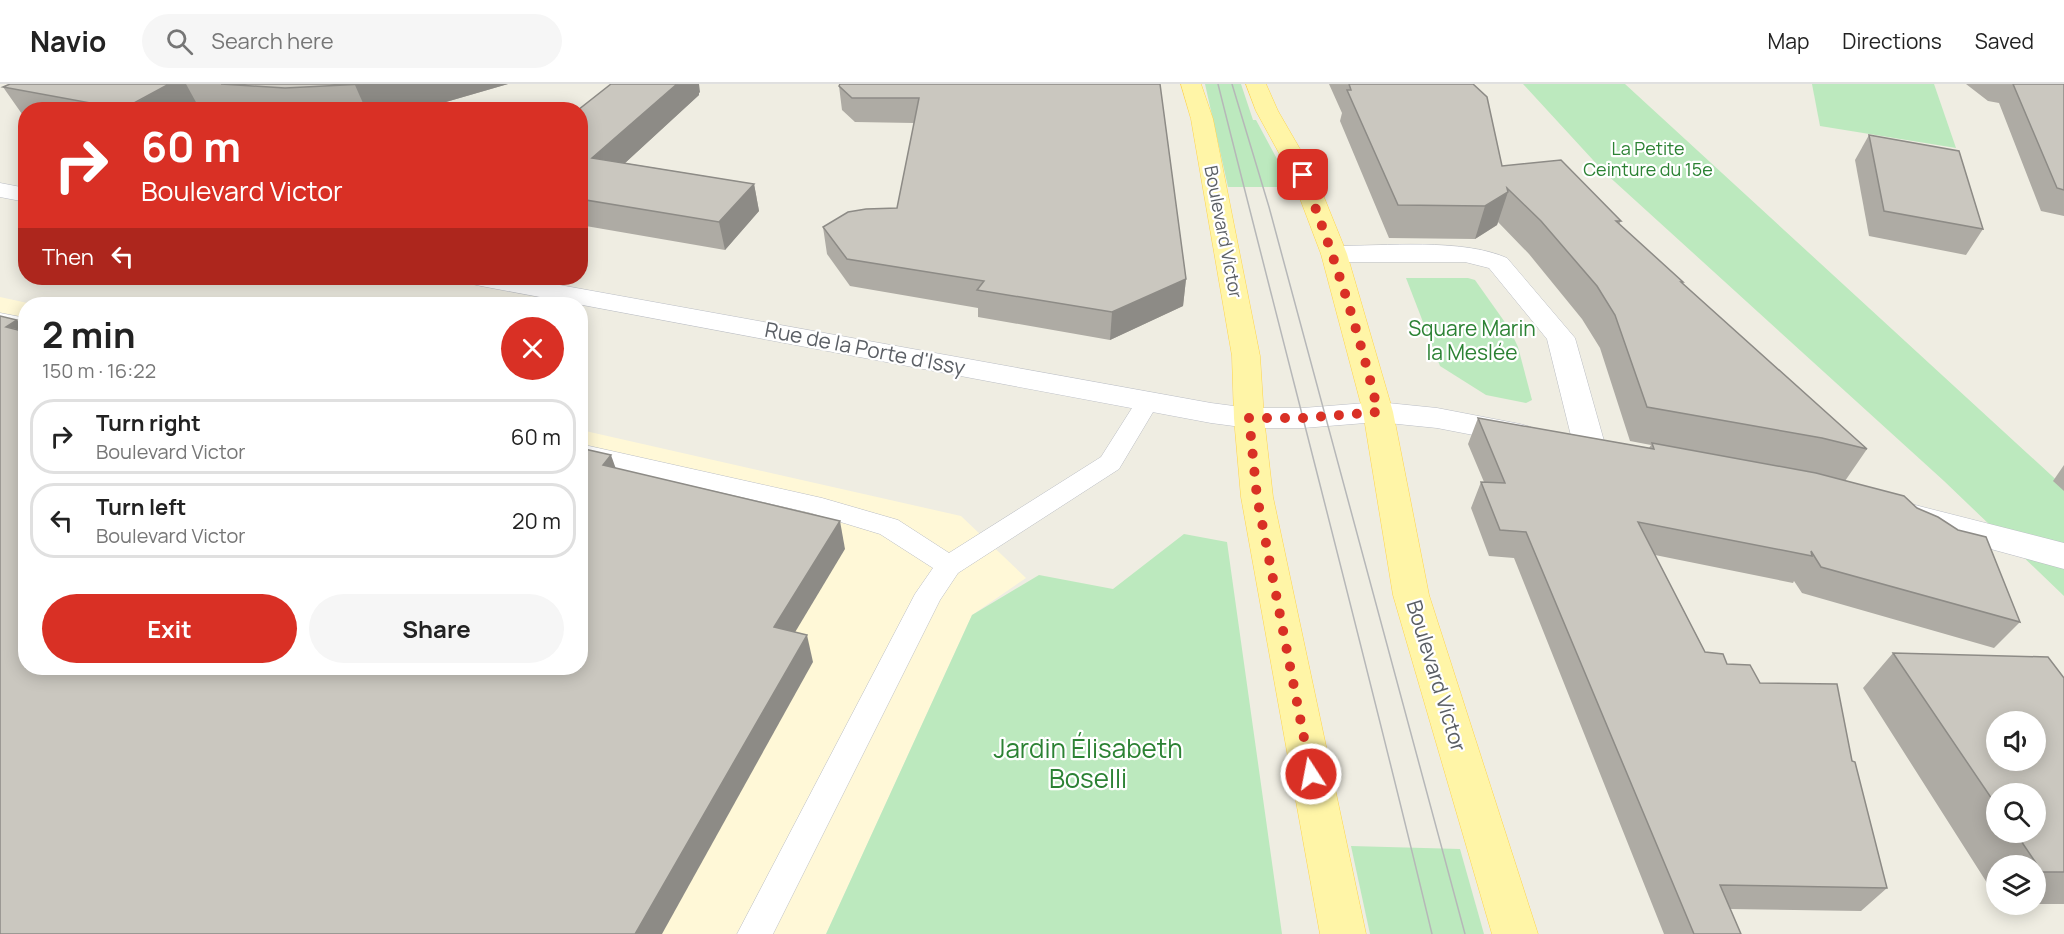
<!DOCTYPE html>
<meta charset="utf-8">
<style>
:root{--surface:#fff;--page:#f6f6f6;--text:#222;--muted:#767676;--line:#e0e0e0;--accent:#d93025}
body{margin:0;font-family:Manrope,sans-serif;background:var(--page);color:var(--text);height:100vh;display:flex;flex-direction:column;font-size:22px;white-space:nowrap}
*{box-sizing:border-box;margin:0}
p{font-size:20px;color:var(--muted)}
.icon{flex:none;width:33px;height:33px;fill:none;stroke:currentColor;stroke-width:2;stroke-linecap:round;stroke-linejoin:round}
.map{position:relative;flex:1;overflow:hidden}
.panel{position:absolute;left:18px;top:213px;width:570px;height:378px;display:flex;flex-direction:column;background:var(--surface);border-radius:24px;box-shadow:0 3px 15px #0003}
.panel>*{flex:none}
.banner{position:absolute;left:18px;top:18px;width:570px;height:183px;border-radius:24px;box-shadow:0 3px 15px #0003;background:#d93025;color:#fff;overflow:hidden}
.controls{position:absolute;left:1986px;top:627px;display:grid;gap:12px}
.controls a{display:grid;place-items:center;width:60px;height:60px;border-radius:50%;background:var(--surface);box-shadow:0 3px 15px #0003;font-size:30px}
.pin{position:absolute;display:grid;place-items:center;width:51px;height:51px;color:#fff;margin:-26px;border-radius:12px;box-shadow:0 3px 9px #0006}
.me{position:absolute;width:66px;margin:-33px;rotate:349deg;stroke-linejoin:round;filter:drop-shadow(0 0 4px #0008)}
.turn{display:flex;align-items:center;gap:21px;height:126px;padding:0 24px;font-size:27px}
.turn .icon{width:78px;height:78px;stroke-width:2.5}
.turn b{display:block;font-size:42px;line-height:51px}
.then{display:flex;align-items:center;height:57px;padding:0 24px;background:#0003;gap:12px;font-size:22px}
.round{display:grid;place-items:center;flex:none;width:63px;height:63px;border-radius:32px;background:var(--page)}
.overview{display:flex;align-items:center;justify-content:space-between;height:102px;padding:0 24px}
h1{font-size:36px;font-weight:700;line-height:45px}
.button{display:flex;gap:12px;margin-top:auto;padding:12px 24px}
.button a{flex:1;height:69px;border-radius:36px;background:var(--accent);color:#fff;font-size:24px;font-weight:700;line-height:69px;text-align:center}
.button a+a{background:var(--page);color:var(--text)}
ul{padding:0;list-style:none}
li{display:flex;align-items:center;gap:18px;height:75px;margin:0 12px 9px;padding:0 12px;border:3px solid var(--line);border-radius:24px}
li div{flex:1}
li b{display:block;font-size:22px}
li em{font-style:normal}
header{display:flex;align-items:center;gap:36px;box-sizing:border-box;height:84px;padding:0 30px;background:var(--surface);border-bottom:2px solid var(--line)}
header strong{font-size:28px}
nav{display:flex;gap:33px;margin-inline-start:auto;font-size:21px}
.search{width:420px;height:54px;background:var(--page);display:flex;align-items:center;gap:15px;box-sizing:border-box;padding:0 21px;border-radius:33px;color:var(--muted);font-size:22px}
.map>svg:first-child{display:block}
</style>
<header>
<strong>Navio</strong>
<div class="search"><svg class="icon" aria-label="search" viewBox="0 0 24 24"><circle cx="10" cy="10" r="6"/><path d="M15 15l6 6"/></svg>Search here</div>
<nav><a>Map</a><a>Directions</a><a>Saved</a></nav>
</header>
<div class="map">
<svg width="2064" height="850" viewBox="0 0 2064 850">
<rect width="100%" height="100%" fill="#efede2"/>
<!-- commercial -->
<path fill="#fff8d7" d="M0,213l32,7h-6v364h554l1,-238 380,86 65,62 -54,37 -146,319h-826z"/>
<!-- green -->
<g fill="#bce9be">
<path d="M1205,0h36l12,36h3l36,67h-64z"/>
<path d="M1523,0h102l439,403v109l-120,-115 -340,-309z"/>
<path d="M1812,0h122l22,64 -136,-22z"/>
<path d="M1406,194h62l7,2 34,48 9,19 14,53 -6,3 -40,-8 -46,-29z"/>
<path d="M1184,450l43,8 55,392h-456l146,-319 67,-40 74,14z"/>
<path d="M1351,762l109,3 24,85h-114z"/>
</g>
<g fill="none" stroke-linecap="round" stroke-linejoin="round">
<defs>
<g id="lane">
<path d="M0,229l26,5v13l-26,-6z"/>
<path d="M1147,311l8,2 4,5 -40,67 -161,104 -18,27 -167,334h-36l178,-340 18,-26 -53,-34 -69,-21 -231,-53v-16l242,54 76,22 51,33 152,-96 38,-60z"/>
</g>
<path id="street" d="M1334,162c51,0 128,-8 173,12l68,80 31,110 -5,7 -11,3 -11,-3 -5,-7 -27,-109 -58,-71 -24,-6h-131l-9,-3 -4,-5 4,-5z"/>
<g id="secondary">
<path d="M0,99l26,5v14l-26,-5z"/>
<path d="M468,194h53l690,125 38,5h54l75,-6 59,6 83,16 11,3 4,7 -4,7 -11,3 -83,-16 -59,-6 -75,6h-54l-38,-5 -730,-137 -9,-2z"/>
<path d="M1911,420l153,39v26l-165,-45 -5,-8 5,-8z"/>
</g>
<g id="primary">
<path d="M1181,0h20l12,35 47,237 4,62 9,79 93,437h-46l-79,-437 -7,-79 -2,-62 -41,-237z"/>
<path d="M1246,0h20l12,27 37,64 32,79 46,158 36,183 109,339h-46l-99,-339 -30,-183 -42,-158 -30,-79 -35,-64z"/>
</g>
</defs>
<!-- lane casing -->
<use href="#lane" stroke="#babdc3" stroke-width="1"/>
<!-- street casing -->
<use href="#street" stroke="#babdc3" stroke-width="1"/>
<!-- secondary casing -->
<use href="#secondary" stroke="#bbbec5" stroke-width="1"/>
<!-- primary casing -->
<use href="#primary" stroke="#fed44d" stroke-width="1"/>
<!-- lane -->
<use href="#lane" fill="#fff" fill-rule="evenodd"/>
<!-- street -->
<use href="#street" fill="#fff" fill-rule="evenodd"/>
<!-- secondary -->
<use href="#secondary" fill="#fff" fill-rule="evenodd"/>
<!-- primary -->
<use href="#primary" fill="#fff5a7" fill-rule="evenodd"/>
<!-- tram -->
<g stroke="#b6b7b8" stroke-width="1.5">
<path d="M1218,0c71,283 146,566 214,850"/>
<path d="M1232,0l37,123 196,727"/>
</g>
</g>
<!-- wall -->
<g fill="#aeaba4" fill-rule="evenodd">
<path d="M10,0h498l-69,20 -48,6h-165l-29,-6 -10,6h-161v5l-4,-1 -19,-27z"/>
<path d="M1160,0l26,195 -3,27 -73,34 -132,-23v-9l-128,-22 -23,-32 -4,-27 74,-19 17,-85 -59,-1 -13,-12 -3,-24z"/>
<path d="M1329,0h144l29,82 119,55 -2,3 64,58 -1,2 185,165 -22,32 175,141 -26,26 -192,-55 -8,-12 -1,2 -138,-28 50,97 55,31 92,78 35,127 -26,23 -131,-2 11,25h-77l-150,-376 -25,-2 -18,-48 10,-26h3l-16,-38 10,-26 171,30 2,-3 -21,-4 -30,-93 -18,-29 -53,-65 -31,-32 -1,3 -22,14 -86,-1 -49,-117 2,-8z"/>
<path d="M1966,0h98v132l-23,-5 -42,-108 -11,-2z"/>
<path d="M700,8l-1,1v2l-74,68 129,21 5,27 -34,39 -145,-25v-115z"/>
<path d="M1869,51l114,94 -17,26 -97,-19 -14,-76z"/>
<path d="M2064,381v26l-11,-10z"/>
<path d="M1893,569l171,25v226h-28v-38h-40v31l-133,-209zM1996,710l40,38h-40z"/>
</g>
<!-- shaded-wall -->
<g fill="#8d8b86">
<path d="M169,0h17l11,20 -10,6h-64z"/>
<path d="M364,0h144l-69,20 -48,6h-25l-11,-25z"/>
<path d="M677,0h22l1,8 -1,1v2l-99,91 -8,-28z"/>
<path d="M754,100l5,27 -34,39 -6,-28z"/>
<path d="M1508,108l-11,33 -22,14 10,-33z"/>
<path d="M1186,195l-3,27 -73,34 2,-28z"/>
<path d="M17,236l9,11 -20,-4z"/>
<path d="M611,371l10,28 -18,-18z"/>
<path d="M840,437l5,28 -63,105 -8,-27z"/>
<path d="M807,551l6,27 -151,272h-27z"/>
</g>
<!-- building -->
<g fill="#cac7bf" stroke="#8d8b86" stroke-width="1.5" fill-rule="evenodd">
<path d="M10,0h159l-46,25 -120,-22z"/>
<path d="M221,0h143l-79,4z"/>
<path d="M611,0h66l-85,74 162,26 -35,38 -139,-23v-89h-2z"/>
<path d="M840,0h320l26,195 -74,33 -135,-22 7,-9 -137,-22 -24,-32 25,-15 18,-3 31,-1 22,-110h-67l-13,-12z"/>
<path d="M1349,0h124l14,13 15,69 59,-6 60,61h-5l67,61h-2l186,167 -45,-11 -175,-31 -32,-92 -18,-29 -56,-65 -34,-33 1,4 -23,14 -87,-1 -51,-115h4z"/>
<path d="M2013,0h51v106l-7,-2z"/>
<path d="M1869,51l90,16 24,78 -99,-18z"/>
<path d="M0,232l17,4 -11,7 20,5v336h554v-220l31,7 -8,10 237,56 -66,106 33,8 -172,299h-635z"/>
<path d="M1478,334l176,31 -2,-6 164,30 88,23 13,12 21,9 20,13 28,7 34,85 -199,-55 -10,-16 1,5 -174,-34 67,130 18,2 4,10 23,1 10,18 77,1 15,77 3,1 32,126 -167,-3 21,49h-47l-168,-402 -26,-2 -19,-48 24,1z"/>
<path d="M1893,569l155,4 16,21v194h-22l-27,-40h21v-38h-40v11zM1996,638h40v38h-40z"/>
</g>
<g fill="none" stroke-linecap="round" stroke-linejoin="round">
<!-- route -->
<path stroke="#d93025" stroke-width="10" stroke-dasharray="0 18" d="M1303,91c30,78 56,156 75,237l-75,6h-54l8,79 54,277"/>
</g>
<g text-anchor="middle" stroke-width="4.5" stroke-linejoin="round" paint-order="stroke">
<!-- far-park labels -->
<g font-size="18" fill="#2c8234" stroke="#fff">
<text x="1648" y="71">La Petite<tspan x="1648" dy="21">Ceinture du 15e</tspan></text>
</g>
<!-- far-street labels -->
<g font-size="18" fill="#5b5f65" stroke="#fff">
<text transform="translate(1223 148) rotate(79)" y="6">Boulevard Victor</text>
</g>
<!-- park labels -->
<g font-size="21" fill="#2c8234" stroke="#fff">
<text x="1472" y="252">Square Marin<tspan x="1472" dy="24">la Meslée</tspan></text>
</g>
<!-- street labels -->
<g font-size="21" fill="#5b5f65" stroke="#fff">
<text transform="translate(865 265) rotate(11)" y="7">Rue de la Porte d'Issy</text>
<text transform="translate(1436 592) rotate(73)" y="7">Boulevard Victor</text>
</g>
<!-- near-park labels -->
<g font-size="26" fill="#2c8234" stroke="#fff">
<text x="1088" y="674">Jardin Élisabeth<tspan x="1088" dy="30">Boselli</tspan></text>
</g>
</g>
</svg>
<div class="controls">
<a><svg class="icon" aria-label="sound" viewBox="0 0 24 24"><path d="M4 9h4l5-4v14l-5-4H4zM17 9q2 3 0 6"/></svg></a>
<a><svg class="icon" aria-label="search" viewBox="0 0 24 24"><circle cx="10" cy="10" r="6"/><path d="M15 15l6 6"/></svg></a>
<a><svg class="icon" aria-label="layers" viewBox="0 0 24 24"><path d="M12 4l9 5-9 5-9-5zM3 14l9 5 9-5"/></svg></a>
</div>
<div class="pin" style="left:1303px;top:91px;background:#d93025"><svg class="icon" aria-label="arrive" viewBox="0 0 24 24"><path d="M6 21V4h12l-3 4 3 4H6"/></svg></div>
<svg class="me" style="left:1311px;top:690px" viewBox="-20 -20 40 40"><circle r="17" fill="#d93025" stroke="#fff" stroke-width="3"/><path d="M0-11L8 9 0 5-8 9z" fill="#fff"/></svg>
<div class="banner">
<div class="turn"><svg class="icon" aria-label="right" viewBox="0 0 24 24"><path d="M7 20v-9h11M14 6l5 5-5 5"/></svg><div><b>60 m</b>Boulevard Victor</div></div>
<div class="then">Then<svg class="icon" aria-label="left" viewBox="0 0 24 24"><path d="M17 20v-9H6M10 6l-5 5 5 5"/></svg></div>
</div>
<section class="panel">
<div class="overview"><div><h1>2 min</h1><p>150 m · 16:22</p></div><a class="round" style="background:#d93025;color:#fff"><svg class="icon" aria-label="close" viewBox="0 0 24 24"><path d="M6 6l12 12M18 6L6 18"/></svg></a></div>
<ul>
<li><svg class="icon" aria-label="right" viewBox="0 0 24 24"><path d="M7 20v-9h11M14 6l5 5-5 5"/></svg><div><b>Turn right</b><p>Boulevard Victor</p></div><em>60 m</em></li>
<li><svg class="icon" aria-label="left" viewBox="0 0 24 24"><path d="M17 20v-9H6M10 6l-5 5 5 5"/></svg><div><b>Turn left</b><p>Boulevard Victor</p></div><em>20 m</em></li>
</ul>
<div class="button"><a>Exit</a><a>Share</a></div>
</section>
</div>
